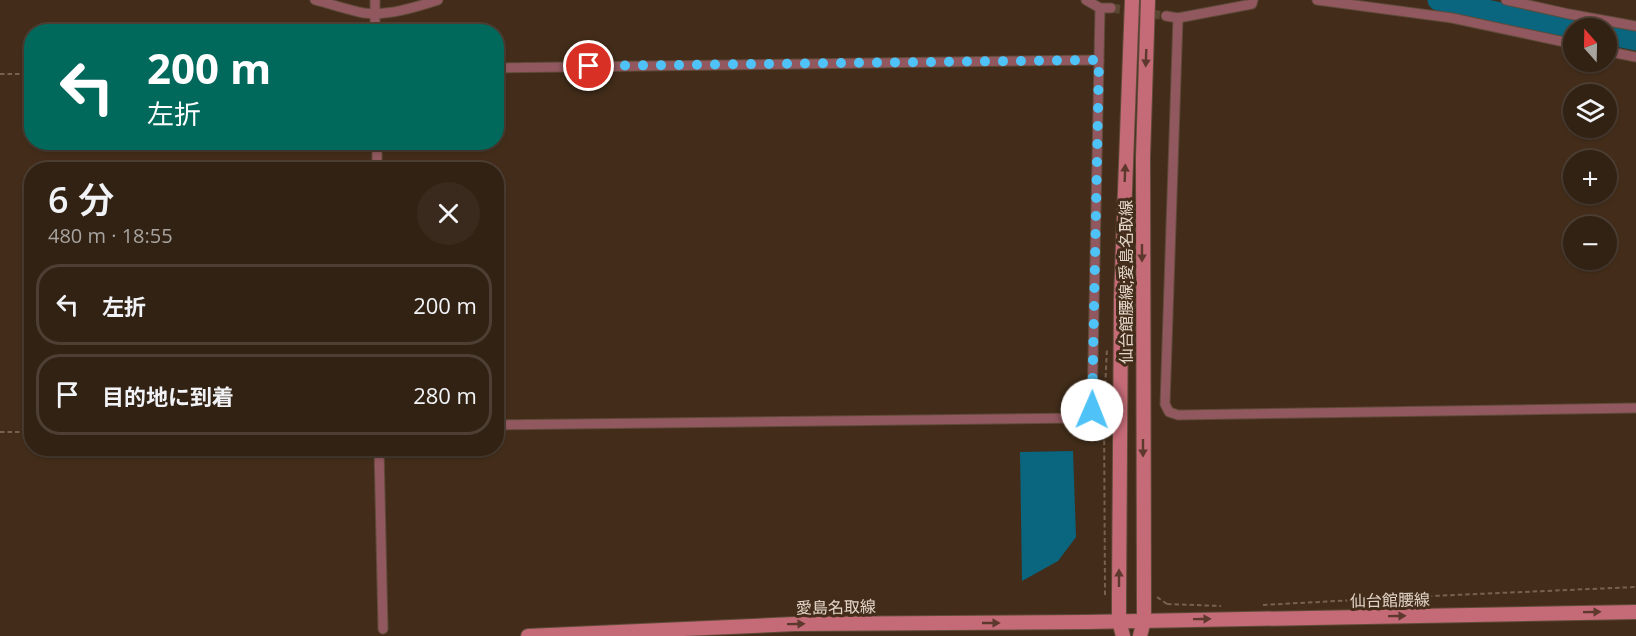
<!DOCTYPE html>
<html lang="ja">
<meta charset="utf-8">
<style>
:root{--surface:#322214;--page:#3a2a1d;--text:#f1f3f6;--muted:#a8a4a0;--line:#4d3f34}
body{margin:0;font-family:"Open Sans","Noto Sans JP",sans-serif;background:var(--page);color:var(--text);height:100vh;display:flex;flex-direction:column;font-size:22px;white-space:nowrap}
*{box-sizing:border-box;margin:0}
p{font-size:20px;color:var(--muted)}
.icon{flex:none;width:33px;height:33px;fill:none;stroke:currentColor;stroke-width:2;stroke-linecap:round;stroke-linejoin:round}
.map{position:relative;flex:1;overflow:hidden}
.drawer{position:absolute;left:24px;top:162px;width:480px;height:294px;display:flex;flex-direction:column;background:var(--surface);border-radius:24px;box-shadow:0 2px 4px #0004,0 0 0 2px var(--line)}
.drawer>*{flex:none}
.guide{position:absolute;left:24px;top:24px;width:480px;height:126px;border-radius:24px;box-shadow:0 2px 4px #0004,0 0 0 2px var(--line);background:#00695c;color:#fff;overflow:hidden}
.needle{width:39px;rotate:340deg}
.tools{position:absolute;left:1563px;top:18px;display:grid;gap:12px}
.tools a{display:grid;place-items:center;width:54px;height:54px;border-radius:50%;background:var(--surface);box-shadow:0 2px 4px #0004,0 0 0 2px var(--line);font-size:30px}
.pin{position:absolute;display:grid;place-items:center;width:51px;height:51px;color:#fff;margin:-26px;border:3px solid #fff;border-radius:50%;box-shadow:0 2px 6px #0007}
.me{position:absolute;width:66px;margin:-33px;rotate:1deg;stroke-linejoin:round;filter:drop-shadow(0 0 4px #0008)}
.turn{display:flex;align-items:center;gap:21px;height:126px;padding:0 24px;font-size:27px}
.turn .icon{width:78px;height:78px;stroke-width:2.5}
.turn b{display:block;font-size:42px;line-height:51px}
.round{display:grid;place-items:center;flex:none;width:63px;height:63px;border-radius:32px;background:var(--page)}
.headline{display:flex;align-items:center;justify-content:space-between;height:102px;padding:0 24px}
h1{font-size:36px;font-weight:600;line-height:45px}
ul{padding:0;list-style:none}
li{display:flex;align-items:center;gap:18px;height:81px;margin:0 12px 9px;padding:0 12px;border:3px solid var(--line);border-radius:24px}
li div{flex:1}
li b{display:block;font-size:22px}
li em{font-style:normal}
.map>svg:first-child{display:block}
</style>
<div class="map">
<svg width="1636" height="636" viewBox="0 0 1636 636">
<rect width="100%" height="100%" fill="#432d1a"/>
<!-- water -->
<path fill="#0a657f" d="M1073,451l3,86 -18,24 -36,20 -2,-129z"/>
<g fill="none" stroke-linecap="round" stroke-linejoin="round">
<!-- river -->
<g stroke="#0a657f" stroke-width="21">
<path d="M1438,0l136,28"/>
<path d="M1606,34l30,6"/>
</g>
<!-- street-tunnel -->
<path stroke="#5b4634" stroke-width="9" stroke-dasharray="9 4.5" stroke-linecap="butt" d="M1111,8l55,8"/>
<defs>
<g id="street">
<path d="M315,0c16,4 33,10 49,13 24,3 52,-6 74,-13"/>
<path d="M375,0v32"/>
<path d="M1086,0l14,8h11"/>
<path d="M1317,0l135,18 122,26"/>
<path d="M1506,0l63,14 67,12"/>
<path d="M1166,16l12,2 74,-14 1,-4"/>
<path d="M1178,18l-13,386 4,8 9,3 458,-7"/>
<path d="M1606,51l30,6"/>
<path d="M496,68l603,-8"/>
<path d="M377,142v28"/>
<path d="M496,425l583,-7 13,-8 8,-402"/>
<path d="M379,448l4,181"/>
</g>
<g id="secondary">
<path d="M528,636l267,-12 291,-2 550,-10"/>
<path d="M1123,636l-4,-15v-25l2,-297 11,-299"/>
<path d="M1140,636l4,-16 -1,-463 5,-157"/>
</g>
</defs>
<!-- street casing -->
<use href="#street" stroke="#604b39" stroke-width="11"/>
<!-- secondary casing -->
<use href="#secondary" stroke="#604b39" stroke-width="16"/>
<!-- path -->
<g stroke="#766252" stroke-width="2" stroke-dasharray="4.5 3" stroke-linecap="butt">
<path d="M0,74h32"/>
<path d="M0,432h32"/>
<path d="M1105,595l-1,-185 3,-62"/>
<path d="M1157,597l10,7"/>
<path d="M1167,604l54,2"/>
<path d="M1263,605l146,-8 227,-10"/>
</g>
<!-- street -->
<use href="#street" stroke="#91585f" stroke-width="9"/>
<!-- secondary -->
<use href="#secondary" stroke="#c56b77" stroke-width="14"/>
</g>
<!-- one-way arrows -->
<defs><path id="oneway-solid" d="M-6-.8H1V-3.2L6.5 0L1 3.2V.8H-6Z" transform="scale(1.5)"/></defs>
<g fill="#5d392d">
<use href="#oneway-solid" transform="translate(1146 58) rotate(92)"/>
<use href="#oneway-solid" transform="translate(1125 173) rotate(-88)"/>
<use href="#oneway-solid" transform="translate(1142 253) rotate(90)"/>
<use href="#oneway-solid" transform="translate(1143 448) rotate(90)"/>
<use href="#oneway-solid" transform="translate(1119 578) rotate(-90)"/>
<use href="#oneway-solid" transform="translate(1592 612) rotate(-1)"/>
<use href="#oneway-solid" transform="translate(1397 616) rotate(-1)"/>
<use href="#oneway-solid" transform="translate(1202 619) rotate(-1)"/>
<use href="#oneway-solid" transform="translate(991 623)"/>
<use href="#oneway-solid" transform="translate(796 624) rotate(-1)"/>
</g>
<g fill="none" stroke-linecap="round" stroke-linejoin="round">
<!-- route -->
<path stroke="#4fc3f7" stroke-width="10" stroke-dasharray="0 18" d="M589,66l510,-6 -7,350"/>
</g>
<g text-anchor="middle" stroke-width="6" stroke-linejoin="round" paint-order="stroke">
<!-- street labels -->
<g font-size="16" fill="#e2d4c8" stroke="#432d1a">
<text transform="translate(1126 282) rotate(-90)" y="6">仙台館腰線;愛島名取線</text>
<text transform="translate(1390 600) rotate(-1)" y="6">仙台館腰線</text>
<text transform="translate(836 607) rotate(-1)" y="6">愛島名取線</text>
</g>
</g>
</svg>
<div class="tools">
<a><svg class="needle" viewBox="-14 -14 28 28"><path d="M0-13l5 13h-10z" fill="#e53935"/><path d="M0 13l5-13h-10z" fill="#a8a4a0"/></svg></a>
<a><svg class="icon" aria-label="layers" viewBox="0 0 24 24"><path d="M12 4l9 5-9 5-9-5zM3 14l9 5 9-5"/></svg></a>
<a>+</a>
<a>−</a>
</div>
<div class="pin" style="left:589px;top:66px;background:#d93025"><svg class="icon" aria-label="arrive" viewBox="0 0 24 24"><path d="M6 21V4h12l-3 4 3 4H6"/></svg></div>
<svg class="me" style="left:1092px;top:410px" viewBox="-20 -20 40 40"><circle r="19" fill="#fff"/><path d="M0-13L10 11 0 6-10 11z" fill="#4fc3f7"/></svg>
<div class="guide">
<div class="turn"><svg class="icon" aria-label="left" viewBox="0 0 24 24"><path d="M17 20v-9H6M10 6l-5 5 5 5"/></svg><div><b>200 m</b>左折</div></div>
</div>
<section class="drawer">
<div class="headline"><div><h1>6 分</h1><p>480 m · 18:55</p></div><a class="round"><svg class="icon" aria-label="close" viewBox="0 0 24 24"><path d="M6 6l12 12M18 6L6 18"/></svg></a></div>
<ul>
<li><svg class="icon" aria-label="left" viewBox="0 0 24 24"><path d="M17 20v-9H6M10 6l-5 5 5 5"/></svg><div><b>左折</b></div><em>200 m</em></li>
<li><svg class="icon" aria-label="arrive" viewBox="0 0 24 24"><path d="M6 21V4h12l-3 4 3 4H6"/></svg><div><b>目的地に到着</b></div><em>280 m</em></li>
</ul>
</section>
</div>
